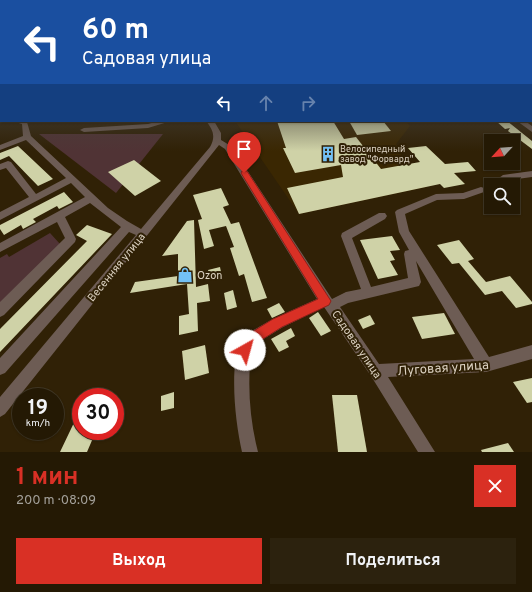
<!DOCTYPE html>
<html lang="ru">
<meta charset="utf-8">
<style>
:root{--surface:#241904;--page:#2c220e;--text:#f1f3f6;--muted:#a3a09a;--line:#413826;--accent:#d93025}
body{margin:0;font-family:Overpass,sans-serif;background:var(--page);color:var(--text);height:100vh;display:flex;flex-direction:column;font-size:15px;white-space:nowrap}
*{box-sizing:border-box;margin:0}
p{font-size:13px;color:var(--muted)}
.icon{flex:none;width:22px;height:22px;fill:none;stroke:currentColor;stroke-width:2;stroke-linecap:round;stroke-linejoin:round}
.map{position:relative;height:452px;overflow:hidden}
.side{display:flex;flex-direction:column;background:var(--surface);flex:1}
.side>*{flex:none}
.hud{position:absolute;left:0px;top:0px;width:532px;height:122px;box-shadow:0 1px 3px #0004,0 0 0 1px var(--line);background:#1a4fa0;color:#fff;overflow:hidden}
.needle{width:26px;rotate:244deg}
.buttons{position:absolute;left:484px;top:134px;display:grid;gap:8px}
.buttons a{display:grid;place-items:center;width:36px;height:36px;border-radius:0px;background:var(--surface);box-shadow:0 1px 3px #0004,0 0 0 1px var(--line);font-size:20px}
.speed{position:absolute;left:12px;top:388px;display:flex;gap:8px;font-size:20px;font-weight:700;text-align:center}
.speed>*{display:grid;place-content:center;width:52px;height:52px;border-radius:50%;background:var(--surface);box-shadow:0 1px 3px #0004,0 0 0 1px var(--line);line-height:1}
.speed small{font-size:10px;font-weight:400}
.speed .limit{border:6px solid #d22;background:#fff;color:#111}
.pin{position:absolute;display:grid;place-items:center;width:34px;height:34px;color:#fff;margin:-41px -17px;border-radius:50% 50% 50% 0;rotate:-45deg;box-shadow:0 0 4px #0007}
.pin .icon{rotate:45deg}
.me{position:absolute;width:44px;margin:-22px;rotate:38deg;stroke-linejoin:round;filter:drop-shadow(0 0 3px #0008)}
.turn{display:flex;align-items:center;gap:14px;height:84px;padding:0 16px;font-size:18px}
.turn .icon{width:52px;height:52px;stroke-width:2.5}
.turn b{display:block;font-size:28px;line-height:34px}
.lanes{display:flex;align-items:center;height:38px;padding:0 16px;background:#0003;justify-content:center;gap:20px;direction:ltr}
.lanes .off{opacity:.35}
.round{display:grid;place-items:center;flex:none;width:42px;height:42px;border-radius:0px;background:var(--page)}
.head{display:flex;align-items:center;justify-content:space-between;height:68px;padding:0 16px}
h1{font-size:24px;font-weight:700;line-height:30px;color:var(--accent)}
.action{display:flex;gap:8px;margin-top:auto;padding:8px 16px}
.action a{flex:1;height:46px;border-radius:0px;background:var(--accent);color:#fff;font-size:16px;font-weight:700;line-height:46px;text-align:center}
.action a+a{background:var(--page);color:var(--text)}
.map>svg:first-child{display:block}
</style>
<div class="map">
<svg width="532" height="452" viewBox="0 0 532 452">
<rect width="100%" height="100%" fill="#302106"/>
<!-- built -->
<path fill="#3a2702" d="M235,121h171l4,5 -14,18 10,20 21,23 -128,27z"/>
<!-- green -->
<g fill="#503335">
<path d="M39,134h124l-47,59z"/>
<path d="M50,233l10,11 -60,61v-47l7,-4 2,3z"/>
</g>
<!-- building -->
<g fill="#cfd2a7">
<path d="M277,121h56l11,18 12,-2 25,32 39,-7 -12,-14 18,-2 19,18 23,-2 8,9 -22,2 11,11 -21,4 -4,-4 -141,30 -12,-26 56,-11 -2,-12 -46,8 -12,-25h3z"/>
<path d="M349,121h34l8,10 -34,4z"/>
<path d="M496,121h11l25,20v8l-24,-18 2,-3 -5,1z"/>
<path d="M18,146l35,33 -15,7 -29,-30 -9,4v-7z"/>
<path d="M134,160l27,21 -26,15 -27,-24z"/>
<path d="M221,188l8,17 -6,2 8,17 8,-2 28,76 -15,4 -8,-28 -5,2 -9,-28 4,-1 -8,-21 -17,4 5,16 -10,3 -6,-29 4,-1 -9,-24z"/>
<path d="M64,192l9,10 -14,7 -2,-3 -24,13 3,3 -13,7 -2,-4 -17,10 -4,-6v-4z"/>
<path d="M194,220l2,67 12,-3 2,17 -13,2 1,28 -19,4v-19l10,-2 -2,-30 -57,9 5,-11 43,-6v-22l-16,2 25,-35z"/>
<path d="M87,225l25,9 -112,118v-23l87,-88 -11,-6z"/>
<path d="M392,236l8,14 -10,1 5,9 -5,1 8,14 -20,4 -18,-39z"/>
<path d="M459,240l15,19 -6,2 18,21 24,-6 22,26v2l-16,4 -14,-17 -17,4 -26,-32 -7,1 -15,-19z"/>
<path d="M220,267l2,10 -11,3 -3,-10z"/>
<path d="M233,290l4,17 -10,3 -3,-17z"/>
<path d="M279,303l6,9 -13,6 -5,-9z"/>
<path d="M318,312l13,19 -10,5 -12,-18z"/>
<path d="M444,313l11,21 -33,5 -10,-22z"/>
<path d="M370,315l5,9 -12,5 -5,-9z"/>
<path d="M291,328l4,8 -9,5 3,6 -10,5 -8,-13z"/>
<path d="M205,345l4,28 -24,7 -3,-29z"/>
<path d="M532,378v24l-5,1 -14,-21z"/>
<path d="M174,392v16l-13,3v-15z"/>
<path d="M332,395h25l10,57h-29z"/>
<path d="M81,408v23h15l-9,21h-27z"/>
<path d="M508,443l6,9h-32l-1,-2z"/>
</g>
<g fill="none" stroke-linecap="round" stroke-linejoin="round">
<!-- minor -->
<g fill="#6d5c54" fill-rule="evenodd">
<rect x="0" y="108" width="1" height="4"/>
<path d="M12,121l15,1 4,14 77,72 19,13 14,8 69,-82c6,-11 3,-17 -4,-26h8l7,12v7l10,6 101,153 14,-7 15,-3 -20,-53 1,-3 37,-20h6l2,3 -2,3 -33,19 19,49 37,-9 -4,-24 1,-3 4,-1 -10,-18 -4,-20 2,-2 39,-16 27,-1 18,-6 3,1 1,2 -1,2 -20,7 -27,1 -32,14 4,17 80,126 43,-12v14l-46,13 -98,5 47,75h-17l-47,-76 -47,-69 -41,20 -31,19c-5,35 -3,71 6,106h-16c-7,-31 -13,-85 -1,-115l32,-18 44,-20 -92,-150 -6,-4 -214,269 -5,3v-20l136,-162 -7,-3 -124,141 -5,2v-17l121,-131 -31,-24 -25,14 11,22 -1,3 -71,73 -4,2v-15l65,-64 -8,-16 -57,30v-9l85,-46 -14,-14 -71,37v-8l29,-15 -23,-29 -6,2v-6l8,-3 3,1 25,32 30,-16 -40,-38 -26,10v-5l23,-9 -1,-12zM416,261l58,98 -95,5 -39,-57 8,-4 71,-17 2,-4z"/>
<path d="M159,121h12l-23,7 -64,4 -4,-2 4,-2 64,-4z"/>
<path d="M517,121h8l7,5v6z"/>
<path d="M532,171v6l-29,4 -4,-3 4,-3z"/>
</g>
</g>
<!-- sky -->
<linearGradient id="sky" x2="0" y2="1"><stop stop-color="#1a1203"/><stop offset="0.58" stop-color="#48433b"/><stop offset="1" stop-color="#48433b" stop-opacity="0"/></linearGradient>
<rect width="532" height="151" fill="url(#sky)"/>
<!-- route -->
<path fill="#d93025" stroke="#8d1f18" d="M242,171h5l84,130 -2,4 -47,22 -30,19 -3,9 -4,2 -5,-2 -2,-5 4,-12 31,-19 45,-20 -77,-126z"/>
<!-- icons -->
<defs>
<symbol id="building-bare" viewBox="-9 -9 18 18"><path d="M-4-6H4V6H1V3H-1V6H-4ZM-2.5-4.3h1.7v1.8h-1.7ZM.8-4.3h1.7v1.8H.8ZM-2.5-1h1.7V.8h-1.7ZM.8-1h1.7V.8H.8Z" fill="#73c1f5" stroke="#302106" stroke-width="2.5" paint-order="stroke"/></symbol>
<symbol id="shop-bare" viewBox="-9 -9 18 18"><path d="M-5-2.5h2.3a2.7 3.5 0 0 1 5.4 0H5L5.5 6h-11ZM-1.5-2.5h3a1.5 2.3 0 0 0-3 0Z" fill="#73c1f5" stroke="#302106" stroke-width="2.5" paint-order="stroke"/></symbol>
</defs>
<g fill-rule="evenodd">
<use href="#building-bare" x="317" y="143" width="22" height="22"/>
<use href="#shop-bare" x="174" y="264" width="22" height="22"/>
</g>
<g text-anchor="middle" stroke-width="4" stroke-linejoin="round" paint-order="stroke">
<!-- far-poi labels -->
<g font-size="9" fill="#dcd2c2" stroke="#302106" text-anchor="start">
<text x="340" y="152">Велосипедный<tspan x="340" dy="10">завод "Форвард"</tspan></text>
</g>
<!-- street labels -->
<g font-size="11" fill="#dcd2c2" stroke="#302106">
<text transform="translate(116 267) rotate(-51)" y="4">Весенняя улица</text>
<text transform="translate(357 344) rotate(56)" y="4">Садовая улица</text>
</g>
<!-- poi labels -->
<g font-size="11" fill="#dcd2c2" stroke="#302106" text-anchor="start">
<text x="197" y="279">Ozon</text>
</g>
<!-- near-street labels -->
<g font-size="13" fill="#dcd2c2" stroke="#302106">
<text transform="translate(443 367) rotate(-4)" y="5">Луговая улица</text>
</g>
</g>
</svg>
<div class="buttons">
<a><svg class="needle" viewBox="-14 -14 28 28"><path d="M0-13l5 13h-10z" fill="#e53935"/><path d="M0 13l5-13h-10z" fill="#a3a09a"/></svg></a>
<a><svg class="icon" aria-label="search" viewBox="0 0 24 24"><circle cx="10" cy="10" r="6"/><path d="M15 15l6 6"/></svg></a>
</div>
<div class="speed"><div>19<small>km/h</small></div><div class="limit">30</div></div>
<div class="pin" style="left:244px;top:173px;background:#d93025"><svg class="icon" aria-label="arrive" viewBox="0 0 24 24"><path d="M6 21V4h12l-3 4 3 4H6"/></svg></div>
<svg class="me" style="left:245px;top:350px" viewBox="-20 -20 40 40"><circle r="19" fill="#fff"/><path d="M0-13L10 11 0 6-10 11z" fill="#d93025"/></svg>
<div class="hud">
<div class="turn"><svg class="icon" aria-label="left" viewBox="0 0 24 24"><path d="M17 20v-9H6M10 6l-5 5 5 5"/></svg><div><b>60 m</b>Садовая улица</div></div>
<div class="lanes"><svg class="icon" aria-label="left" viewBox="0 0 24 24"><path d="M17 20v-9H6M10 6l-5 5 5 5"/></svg><svg class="icon off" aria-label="ahead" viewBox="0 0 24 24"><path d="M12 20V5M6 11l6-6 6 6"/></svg><svg class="icon off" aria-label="right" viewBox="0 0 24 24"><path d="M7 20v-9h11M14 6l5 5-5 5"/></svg></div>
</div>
</div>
<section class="side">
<div class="head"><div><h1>1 мин</h1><p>200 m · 08:09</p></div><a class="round" style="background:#d93025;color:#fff"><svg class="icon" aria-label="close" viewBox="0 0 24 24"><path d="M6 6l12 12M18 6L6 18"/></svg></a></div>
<div class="action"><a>Выход</a><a>Поделиться</a></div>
</section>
